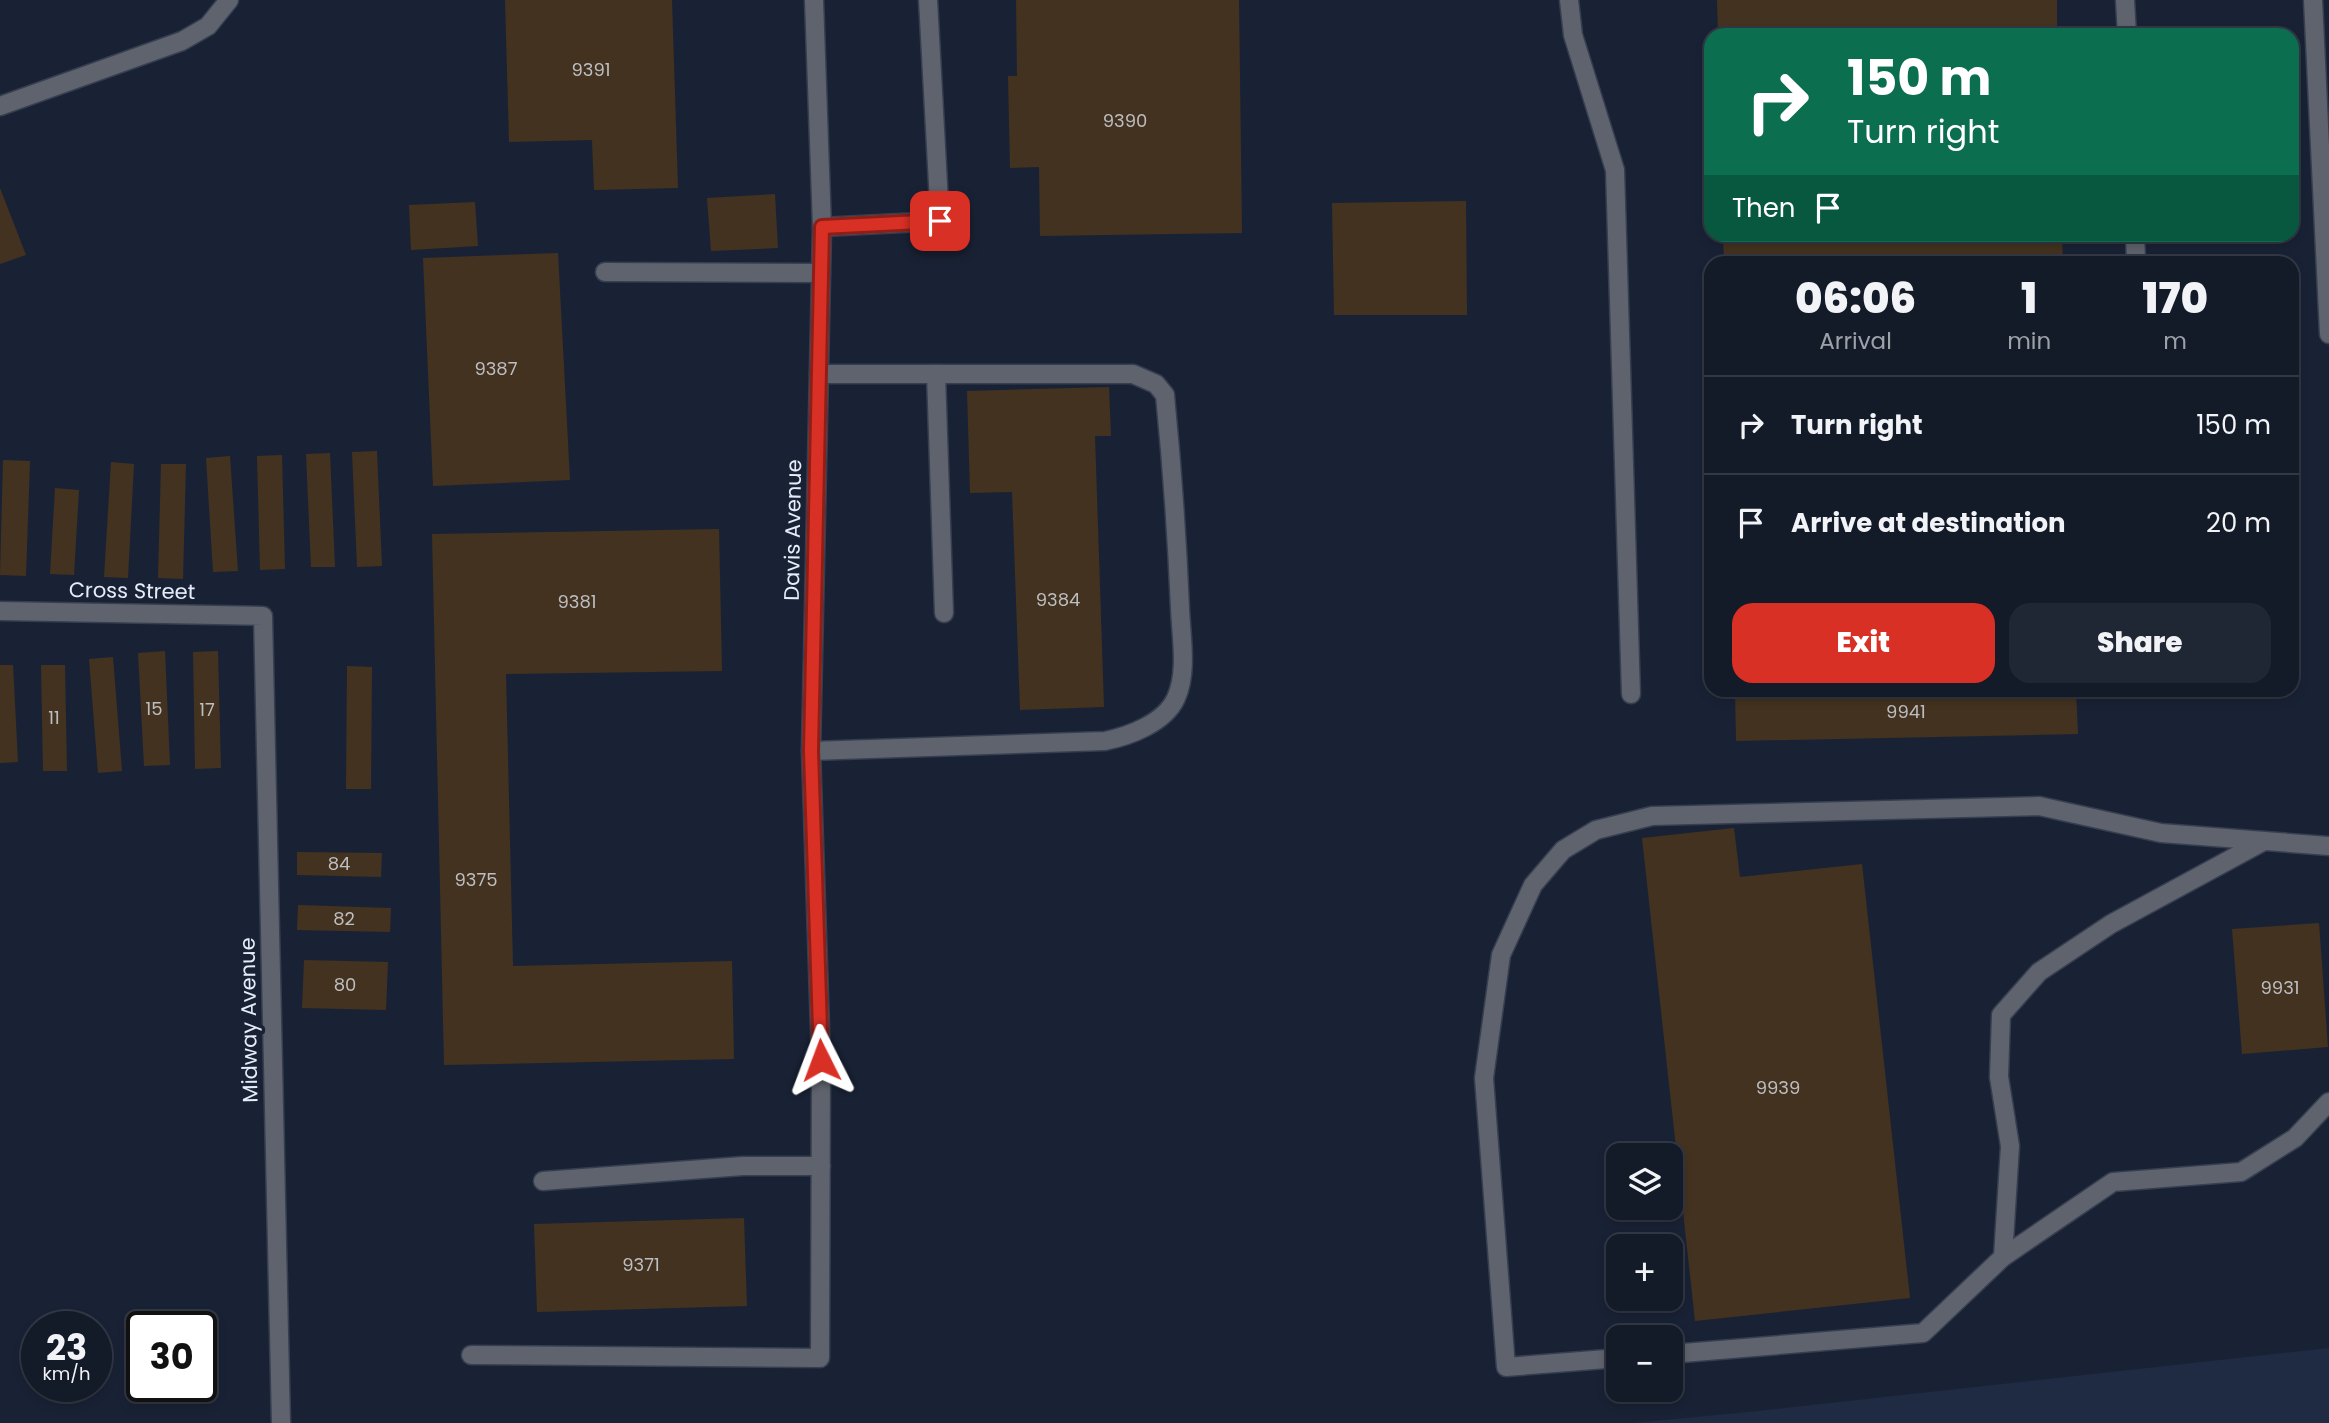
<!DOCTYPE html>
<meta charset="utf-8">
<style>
:root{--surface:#131a28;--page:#202734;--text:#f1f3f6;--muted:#9da1a8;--line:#323845;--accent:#d93025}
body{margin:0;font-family:Poppins,sans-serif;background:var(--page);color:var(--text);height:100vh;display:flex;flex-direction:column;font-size:26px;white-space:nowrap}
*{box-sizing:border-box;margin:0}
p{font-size:23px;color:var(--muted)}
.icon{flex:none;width:38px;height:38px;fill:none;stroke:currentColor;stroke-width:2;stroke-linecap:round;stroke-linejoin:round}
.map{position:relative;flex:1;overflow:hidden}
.details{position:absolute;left:1704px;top:256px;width:595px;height:441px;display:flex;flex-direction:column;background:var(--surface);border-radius:21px;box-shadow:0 4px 10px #0003,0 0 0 2px var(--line)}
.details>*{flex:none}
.top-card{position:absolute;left:1704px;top:28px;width:595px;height:214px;border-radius:21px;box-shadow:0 4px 10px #0003,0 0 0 2px var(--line);background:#0b6e4f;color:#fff;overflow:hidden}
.buttons{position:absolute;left:1606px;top:1143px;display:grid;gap:14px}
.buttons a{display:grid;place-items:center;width:77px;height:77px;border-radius:14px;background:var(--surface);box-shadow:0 4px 10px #0003,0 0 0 2px var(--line);font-size:35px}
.speed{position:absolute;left:21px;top:1311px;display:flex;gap:14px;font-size:35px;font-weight:700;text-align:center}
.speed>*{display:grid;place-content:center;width:91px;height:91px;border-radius:50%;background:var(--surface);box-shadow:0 4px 10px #0003,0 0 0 2px var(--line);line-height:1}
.speed small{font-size:18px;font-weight:400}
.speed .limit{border:4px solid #111;border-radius:10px;background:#fff;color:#111}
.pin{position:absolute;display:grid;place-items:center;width:60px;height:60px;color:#fff;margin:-30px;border-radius:14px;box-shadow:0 4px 10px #0006}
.me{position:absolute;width:77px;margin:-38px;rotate:357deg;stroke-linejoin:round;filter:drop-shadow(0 0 5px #0008)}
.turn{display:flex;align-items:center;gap:24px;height:147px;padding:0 28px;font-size:32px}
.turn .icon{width:91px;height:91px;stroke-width:2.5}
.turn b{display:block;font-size:49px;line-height:60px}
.then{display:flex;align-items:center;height:66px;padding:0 28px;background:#0003;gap:14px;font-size:26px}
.eta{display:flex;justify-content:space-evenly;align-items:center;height:119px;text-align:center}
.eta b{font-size:42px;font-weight:800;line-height:49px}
.action{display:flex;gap:14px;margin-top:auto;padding:14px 28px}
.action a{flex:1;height:80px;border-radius:21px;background:var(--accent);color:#fff;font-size:28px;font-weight:800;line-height:80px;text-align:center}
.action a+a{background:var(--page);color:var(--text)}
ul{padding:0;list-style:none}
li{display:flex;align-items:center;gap:21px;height:98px;padding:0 28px;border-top:2px solid var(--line)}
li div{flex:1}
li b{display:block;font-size:26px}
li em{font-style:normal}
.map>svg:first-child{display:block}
</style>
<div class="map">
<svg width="2329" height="1423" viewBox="0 0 2329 1423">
<rect width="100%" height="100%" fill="#192235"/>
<!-- built -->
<path fill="#1f2a43" d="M2329,1348v75h-697l126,-12z"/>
<!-- building -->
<g fill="#43321f">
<path d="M505,0h167l6,188 -84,2 -2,-50 -83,2z"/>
<path d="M1016,0h223l3,233 -202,3 -1,-69 -29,1 -2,-92h9z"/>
<path d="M1717,0h340v35h-339z"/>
<path d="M0,188l26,67 -26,9z"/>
<path d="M775,194l3,54 -67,3 -4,-53z"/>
<path d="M1466,201l1,114h-133l-2,-112z"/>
<path d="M475,202l3,44 -67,4 -2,-45z"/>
<path d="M1723,234h339l1,28h-339z"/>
<path d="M558,253l12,227 -137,6 -10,-228z"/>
<path d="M1109,387l2,49h-16l9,271 -84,3 -8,-218 -42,1 -3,-102z"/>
<path d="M377,451l5,115 -25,1 -5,-115z"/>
<path d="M330,453l5,114h-24l-5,-113z"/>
<path d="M282,455l3,114 -25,1 -3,-114z"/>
<path d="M230,456l8,115 -25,1 -7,-114z"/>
<path d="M3,460l27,1 -4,115 -26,-1z"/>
<path d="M111,462l23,2 -6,114 -24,-1z"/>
<path d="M161,464h25l-3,115 -25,-1z"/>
<path d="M55,488l24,2 -5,85 -24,-1z"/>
<path d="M719,529l3,142 -216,3 7,292 219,-5 2,98 -290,6 -12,-531z"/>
<path d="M165,651l5,114 -26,1 -6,-113z"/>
<path d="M218,651l3,117 -26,1 -2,-117z"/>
<path d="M113,657l9,114 -24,2 -9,-114z"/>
<path d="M0,665h13l5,97 -18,1z"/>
<path d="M41,665h24l2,106h-24z"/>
<path d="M347,666l25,1 -1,122h-25z"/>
<path d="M1735,690h341l2,44 -342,7z"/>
<path d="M1734,828l6,49 122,-13 48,434 -215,23 -53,-483z"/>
<path d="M297,852l85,1 -1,24 -84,-2z"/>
<path d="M298,905l93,3 -1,24 -93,-2z"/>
<path d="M2319,923l9,124 -86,7 -10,-125z"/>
<path d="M304,960l84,2 -2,48 -84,-2z"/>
<path d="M744,1218l3,88 -210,6 -3,-88z"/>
</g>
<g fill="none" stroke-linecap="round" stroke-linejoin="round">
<defs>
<g id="minor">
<path d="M1569,0l4,35 42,135 16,524"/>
<path d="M2125,0l2,35"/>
<path d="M2313,0l16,334"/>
<path d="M0,106l182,-65 26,-15 21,-26"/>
<path d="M822,227l118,-6 -12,-221"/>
<path d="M2135,234l1,28"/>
<path d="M605,272l216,1"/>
<path d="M936,374l8,239"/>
<path d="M0,611l263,5 18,807"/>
<path d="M811,751l294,-10c24,-5 60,-18 71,-43 12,-26 5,-62 4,-90 -3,-71 -8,-142 -15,-213l-9,-11 -23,-10h-314"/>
<path d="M543,1181l200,-15h78"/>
<path d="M2003,1257l7,-111 -11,-69 2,-62 38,-43 72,-48 153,-83"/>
<path d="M1671,1354l252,-21 80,-76 110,-75 128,-10 54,-34 34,-36"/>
<path d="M471,1355l349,3 1,-298 -10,-309 11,-524 -8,-227"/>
<path d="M1619,1358l-113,9 -22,-289 17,-123 32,-70 30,-35 33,-20 56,-14 387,-10 122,27 168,13"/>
</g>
</defs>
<!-- minor casing -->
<use href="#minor" stroke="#363e50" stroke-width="21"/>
<!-- minor -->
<use href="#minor" stroke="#5e636d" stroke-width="18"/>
</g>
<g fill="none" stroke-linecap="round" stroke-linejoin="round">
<defs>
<path id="route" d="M821,1060l-10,-309 11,-524 118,-6"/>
</defs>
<!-- route casing -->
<use href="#route" stroke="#8d1f18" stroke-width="18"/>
<!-- route -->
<use href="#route" stroke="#d93025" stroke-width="12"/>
</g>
<g text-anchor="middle" stroke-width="7" stroke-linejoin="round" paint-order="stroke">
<!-- number labels -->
<g font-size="18" fill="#bdbec2">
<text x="591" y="76">9391</text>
<text x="1125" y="127">9390</text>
<text x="496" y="375">9387</text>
<text x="1058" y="606">9384</text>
<text x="577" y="608">9381</text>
<text x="154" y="715">15</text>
<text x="207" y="716">17</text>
<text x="1906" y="718">9941</text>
<text x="54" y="724">11</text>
<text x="339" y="870">84</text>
<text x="476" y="886">9375</text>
<text x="344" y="925">82</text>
<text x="345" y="991">80</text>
<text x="2280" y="994">9931</text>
<text x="1778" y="1094">9939</text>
<text x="641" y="1271">9371</text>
</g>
<!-- street labels -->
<g font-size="21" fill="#e6ecf9" stroke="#192235">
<text transform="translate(793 530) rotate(-89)" y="7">Davis Avenue</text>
<text transform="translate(132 591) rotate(1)" y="7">Cross Street</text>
<text transform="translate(249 1020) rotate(-91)" y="7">Midway Avenue</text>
</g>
</g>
</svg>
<div class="buttons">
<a><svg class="icon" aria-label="layers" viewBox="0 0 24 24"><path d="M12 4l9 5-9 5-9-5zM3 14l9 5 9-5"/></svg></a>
<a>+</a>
<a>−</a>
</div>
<div class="speed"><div>23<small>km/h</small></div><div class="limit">30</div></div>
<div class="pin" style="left:940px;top:221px;background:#d93025"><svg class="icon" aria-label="arrive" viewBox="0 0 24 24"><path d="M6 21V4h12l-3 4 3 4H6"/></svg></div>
<svg class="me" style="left:821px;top:1060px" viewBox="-20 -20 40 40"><path d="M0-17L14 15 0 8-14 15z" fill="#d93025" stroke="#fff" stroke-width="4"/></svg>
<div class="top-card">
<div class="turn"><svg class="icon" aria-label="right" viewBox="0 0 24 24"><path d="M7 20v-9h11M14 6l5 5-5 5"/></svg><div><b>150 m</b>Turn right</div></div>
<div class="then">Then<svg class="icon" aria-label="arrive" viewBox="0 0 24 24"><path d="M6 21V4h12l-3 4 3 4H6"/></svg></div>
</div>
<section class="details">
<div class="eta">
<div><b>06:06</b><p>Arrival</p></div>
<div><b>1</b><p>min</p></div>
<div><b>170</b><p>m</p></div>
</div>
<ul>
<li><svg class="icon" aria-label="right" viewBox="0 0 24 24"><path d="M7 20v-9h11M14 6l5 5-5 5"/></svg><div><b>Turn right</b></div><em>150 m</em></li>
<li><svg class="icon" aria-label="arrive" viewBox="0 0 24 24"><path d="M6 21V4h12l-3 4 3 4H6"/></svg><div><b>Arrive at destination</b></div><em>20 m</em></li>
</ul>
<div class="action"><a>Exit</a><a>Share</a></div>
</section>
</div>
